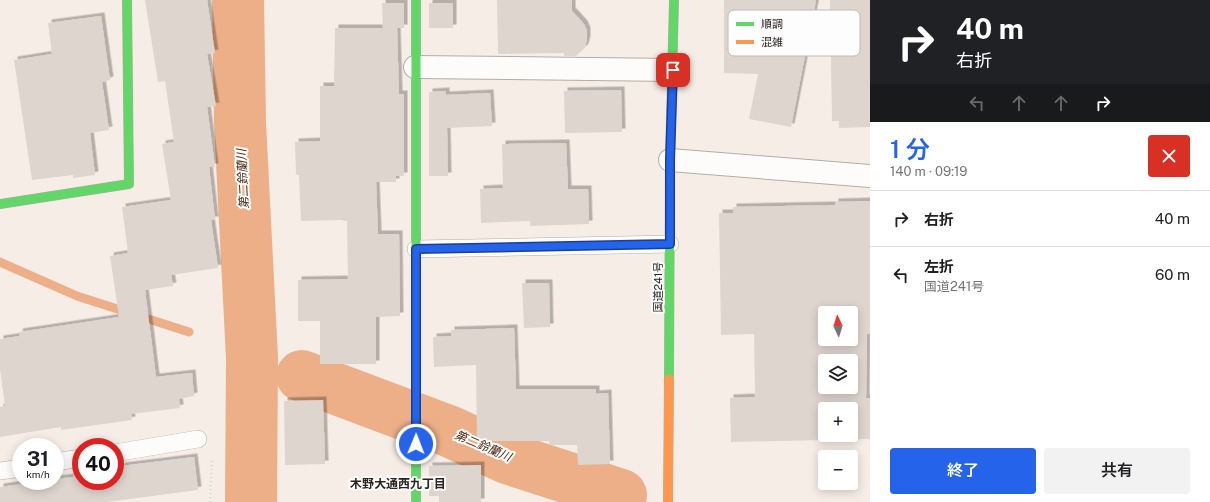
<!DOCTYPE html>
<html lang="ja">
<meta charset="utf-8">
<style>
:root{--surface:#fff;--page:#f2f2f2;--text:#202124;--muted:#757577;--line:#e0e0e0;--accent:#2563eb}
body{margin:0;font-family:"Public Sans","Noto Sans JP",sans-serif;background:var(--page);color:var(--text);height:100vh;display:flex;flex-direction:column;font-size:15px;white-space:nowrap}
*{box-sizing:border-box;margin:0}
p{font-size:13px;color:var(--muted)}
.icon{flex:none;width:22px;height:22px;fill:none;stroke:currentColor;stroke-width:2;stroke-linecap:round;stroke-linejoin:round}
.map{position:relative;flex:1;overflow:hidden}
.sheet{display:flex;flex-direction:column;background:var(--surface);width:340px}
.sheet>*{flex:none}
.guide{background:#202124;color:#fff;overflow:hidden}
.needle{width:26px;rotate:356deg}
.controls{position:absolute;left:818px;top:306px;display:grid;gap:8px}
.controls a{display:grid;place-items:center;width:40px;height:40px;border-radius:4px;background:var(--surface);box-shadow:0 2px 10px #0003;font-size:20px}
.speed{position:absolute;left:12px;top:438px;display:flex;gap:8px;font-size:20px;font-weight:700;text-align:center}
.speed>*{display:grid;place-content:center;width:52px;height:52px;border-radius:50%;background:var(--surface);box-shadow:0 2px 10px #0003;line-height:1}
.speed small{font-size:10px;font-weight:400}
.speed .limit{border:6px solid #d22;background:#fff;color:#111}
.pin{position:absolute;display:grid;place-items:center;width:34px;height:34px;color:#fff;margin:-17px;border-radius:8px;box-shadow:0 2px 6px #0006}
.me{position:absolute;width:44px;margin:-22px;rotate:1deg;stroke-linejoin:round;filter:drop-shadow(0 0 3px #0008)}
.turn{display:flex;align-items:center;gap:14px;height:84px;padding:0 20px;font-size:18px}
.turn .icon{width:52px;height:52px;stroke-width:2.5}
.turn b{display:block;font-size:28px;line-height:34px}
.lanes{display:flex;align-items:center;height:38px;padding:0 20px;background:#0003;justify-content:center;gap:20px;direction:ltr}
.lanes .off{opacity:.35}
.round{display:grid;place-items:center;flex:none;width:42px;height:42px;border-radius:4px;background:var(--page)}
.head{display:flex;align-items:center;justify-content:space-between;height:68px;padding:0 20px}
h1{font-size:24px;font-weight:600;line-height:30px;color:var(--accent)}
.cta{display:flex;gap:8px;margin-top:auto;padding:8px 20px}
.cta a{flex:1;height:46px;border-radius:4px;background:var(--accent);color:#fff;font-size:16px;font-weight:600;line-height:46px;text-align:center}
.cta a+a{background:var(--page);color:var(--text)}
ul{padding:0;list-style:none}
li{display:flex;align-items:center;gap:12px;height:56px;padding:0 20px;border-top:1px solid var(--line)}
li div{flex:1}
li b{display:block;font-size:15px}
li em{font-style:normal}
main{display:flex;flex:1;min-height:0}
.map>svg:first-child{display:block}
</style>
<main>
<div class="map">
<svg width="870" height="502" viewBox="0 0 870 502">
<defs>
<filter id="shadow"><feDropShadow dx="3.5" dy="-3.5" stdDeviation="0" flood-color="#0004"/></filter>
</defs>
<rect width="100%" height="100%" fill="#f7ede7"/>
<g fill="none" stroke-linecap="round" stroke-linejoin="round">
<!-- stream -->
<g stroke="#edaf87" stroke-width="9">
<path d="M0,262l77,34 112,36"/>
<path d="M239,337l12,-3"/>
</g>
<!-- river -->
<g stroke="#edaf87" stroke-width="52">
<path d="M238,0l2,123 12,235 -1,144"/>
<path d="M302,376l149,56 56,26 114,37"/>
</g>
</g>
<!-- building -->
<g fill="#dfd5cf" fill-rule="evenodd" filter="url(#shadow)">
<path d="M145,0h62l8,53 -8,1 9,52 -9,1 8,60h-6l6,53h-4l7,48 -47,7 2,11 -28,4 11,87 36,-4 2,23 -15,3 1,9 -49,6 1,6 -71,10v-3l-61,10v-30l5,-1 -5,-37v-30l20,-3 -1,-4 100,-15 -9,-61 18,-3 -6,-46 49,-7 -9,-56 12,-2 -9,-61 -7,1z"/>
<path d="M497,0h75v11l12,13 3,7v8l-2,8 -9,9h-12v-3l-66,1z"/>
<path d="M724,0h92l-25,127 -42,-8 9,-45 -34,-1z"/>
<path d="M830,0h40v127l-31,1v-7h-7z"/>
<path d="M382,3h22v25h-7l2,66h5v82h-8v6h-20l2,52h21l1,82 -24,1v47h-56v-43h-22v-41l50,-1 -1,-58h-4v-1l-42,1 -2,-46h-3l-1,-33 25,-1v-55h14l1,-58h48z"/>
<rect x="429" y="3" width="24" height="25"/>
<path d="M101,16l9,64 -8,2 7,48 -19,3 5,42 -22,3v-3l-41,5 -18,-120 38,-6 -4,-31z"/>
<path d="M621,90l1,42 -57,1 -1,-42z"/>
<path d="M446,91v4l44,-2 2,33 -45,2 1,48h-19v-84z"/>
<path d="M566,143l2,46h20l1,35 -59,2v-5l-49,2 -1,-34 23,-1 -1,-44z"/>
<path d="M870,201v133h-3l-1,64h4v41l-139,3 -1,-44 25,-1 -1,-63 -33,1 -2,-122h14v-6l102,-2v-3zM825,313h26v26h-26zM825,361h26v26h-26zM825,409h26v26h-26z"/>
<path d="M522,283h27l1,44 -26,1z"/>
<path d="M514,328l2,61h80v5l12,-1 2,71 -32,1 -1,-20h-28v-4h-72l-1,-76 -42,2 -1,-30 18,-1v-6z"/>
<path d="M323,400l2,64 -40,1 -1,-64z"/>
<path d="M194,457l4,33 -91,12h-107v-15l44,-6h11v-2l18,-2v-2l8,-1v7h34v-12l7,-2 -1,-1z"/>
<path d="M481,465v37h-42v-6h-10v-30z"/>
</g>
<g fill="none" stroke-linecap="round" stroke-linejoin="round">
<defs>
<g id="lane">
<path d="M416,249l254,-5"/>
<path d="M115,453l83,-14"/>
<path d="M55,462l26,-4"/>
<path d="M0,471l21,-3"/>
</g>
<g id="street">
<path d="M415,67l258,3"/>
<path d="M670,160l200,16"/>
</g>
<g id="fast">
<path d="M416,0v502"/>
<path d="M0,204l129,-20 -2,-184"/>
<path d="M669,379l1,-219 4,-160"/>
</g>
<path id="slow" d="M668,502l1,-123"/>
</defs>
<!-- lane casing -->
<use href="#lane" stroke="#b3aca7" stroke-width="18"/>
<!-- street casing -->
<use href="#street" stroke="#b3aca7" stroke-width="24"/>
<!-- fast casing -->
<use href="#fast" stroke="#b3aca7" stroke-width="10"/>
<!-- slow casing -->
<use href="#slow" stroke="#b3aca7" stroke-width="10"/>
<!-- path -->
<path stroke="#d8d6d4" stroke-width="2.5" stroke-dasharray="1 3" stroke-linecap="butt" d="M210,502l2,-43"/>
<!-- lane -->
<use href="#lane" stroke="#fefcfb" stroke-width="17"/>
<!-- street -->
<use href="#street" stroke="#fefcfb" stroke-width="22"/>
<!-- fast -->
<use href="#fast" stroke="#63d668" stroke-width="9"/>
<!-- slow -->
<use href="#slow" stroke="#ff974d" stroke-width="9"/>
</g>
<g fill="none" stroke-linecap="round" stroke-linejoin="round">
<defs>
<path id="route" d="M416,444v-195l254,-5v-84l3,-90"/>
</defs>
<!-- route casing -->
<use href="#route" stroke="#184099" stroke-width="10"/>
<!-- route -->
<use href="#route" stroke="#2563eb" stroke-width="7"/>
</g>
<g text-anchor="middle" stroke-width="4" stroke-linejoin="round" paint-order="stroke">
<!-- street labels -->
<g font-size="11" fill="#2b2420" stroke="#fdfdfd">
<text transform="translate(658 287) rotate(-90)" y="4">国道241号</text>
</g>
<!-- water labels -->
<g font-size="12" font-style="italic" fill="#4e2b14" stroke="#fdfdfd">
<text transform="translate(243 179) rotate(-93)" y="4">第二鈴蘭川</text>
<text transform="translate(483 446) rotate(23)" y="4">第二鈴蘭川</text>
</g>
<!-- neighbourhood labels -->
<g font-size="12" font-weight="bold" fill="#2b2420" stroke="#fdfdfd">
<text x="398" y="488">木野大通西九丁目</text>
</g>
</g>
<!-- legend -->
<rect x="728" y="10" width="132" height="46" rx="6" fill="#fdfdfd" stroke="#bebcbb" stroke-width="1"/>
<rect x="736" y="22" width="18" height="4" fill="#63d668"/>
<rect x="736" y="40" width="18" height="4" fill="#ff974d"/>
<g font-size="11" fill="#2b2420">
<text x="761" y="28">順調</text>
<text x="761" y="46">混雑</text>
</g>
</svg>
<div class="controls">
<a><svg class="needle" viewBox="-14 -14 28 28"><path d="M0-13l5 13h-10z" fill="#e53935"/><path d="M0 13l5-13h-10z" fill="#757577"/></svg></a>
<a><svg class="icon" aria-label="layers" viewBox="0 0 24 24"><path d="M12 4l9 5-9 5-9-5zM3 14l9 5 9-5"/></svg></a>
<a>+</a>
<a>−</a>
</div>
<div class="speed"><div>31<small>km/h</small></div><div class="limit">40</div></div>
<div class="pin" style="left:673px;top:70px;background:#d93025"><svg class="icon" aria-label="arrive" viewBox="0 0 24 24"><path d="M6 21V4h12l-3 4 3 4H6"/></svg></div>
<svg class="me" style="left:416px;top:444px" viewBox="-20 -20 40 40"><circle r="17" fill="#2563eb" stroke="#fff" stroke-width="3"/><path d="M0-11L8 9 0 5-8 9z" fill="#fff"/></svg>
</div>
<section class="sheet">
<div class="guide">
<div class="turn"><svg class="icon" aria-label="right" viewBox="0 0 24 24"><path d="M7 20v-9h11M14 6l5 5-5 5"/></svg><div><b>40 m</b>右折</div></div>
<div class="lanes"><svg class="icon off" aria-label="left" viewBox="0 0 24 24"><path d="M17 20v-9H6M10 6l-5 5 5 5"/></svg><svg class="icon off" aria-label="ahead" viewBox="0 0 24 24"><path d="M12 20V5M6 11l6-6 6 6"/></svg><svg class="icon off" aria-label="ahead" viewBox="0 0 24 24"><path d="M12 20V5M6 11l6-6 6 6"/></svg><svg class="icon" aria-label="right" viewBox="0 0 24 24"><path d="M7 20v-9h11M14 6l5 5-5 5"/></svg></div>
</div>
<div class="head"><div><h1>1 分</h1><p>140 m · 09:19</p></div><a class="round" style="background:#d93025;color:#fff"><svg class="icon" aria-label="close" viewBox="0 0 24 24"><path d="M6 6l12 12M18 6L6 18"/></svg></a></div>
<ul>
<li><svg class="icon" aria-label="right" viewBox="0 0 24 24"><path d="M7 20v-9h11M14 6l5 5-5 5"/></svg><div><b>右折</b></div><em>40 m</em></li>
<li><svg class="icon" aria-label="left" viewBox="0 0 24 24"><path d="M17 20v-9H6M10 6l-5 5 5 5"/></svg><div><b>左折</b><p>国道241号</p></div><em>60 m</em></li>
</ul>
<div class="cta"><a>終了</a><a>共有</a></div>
</section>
</main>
